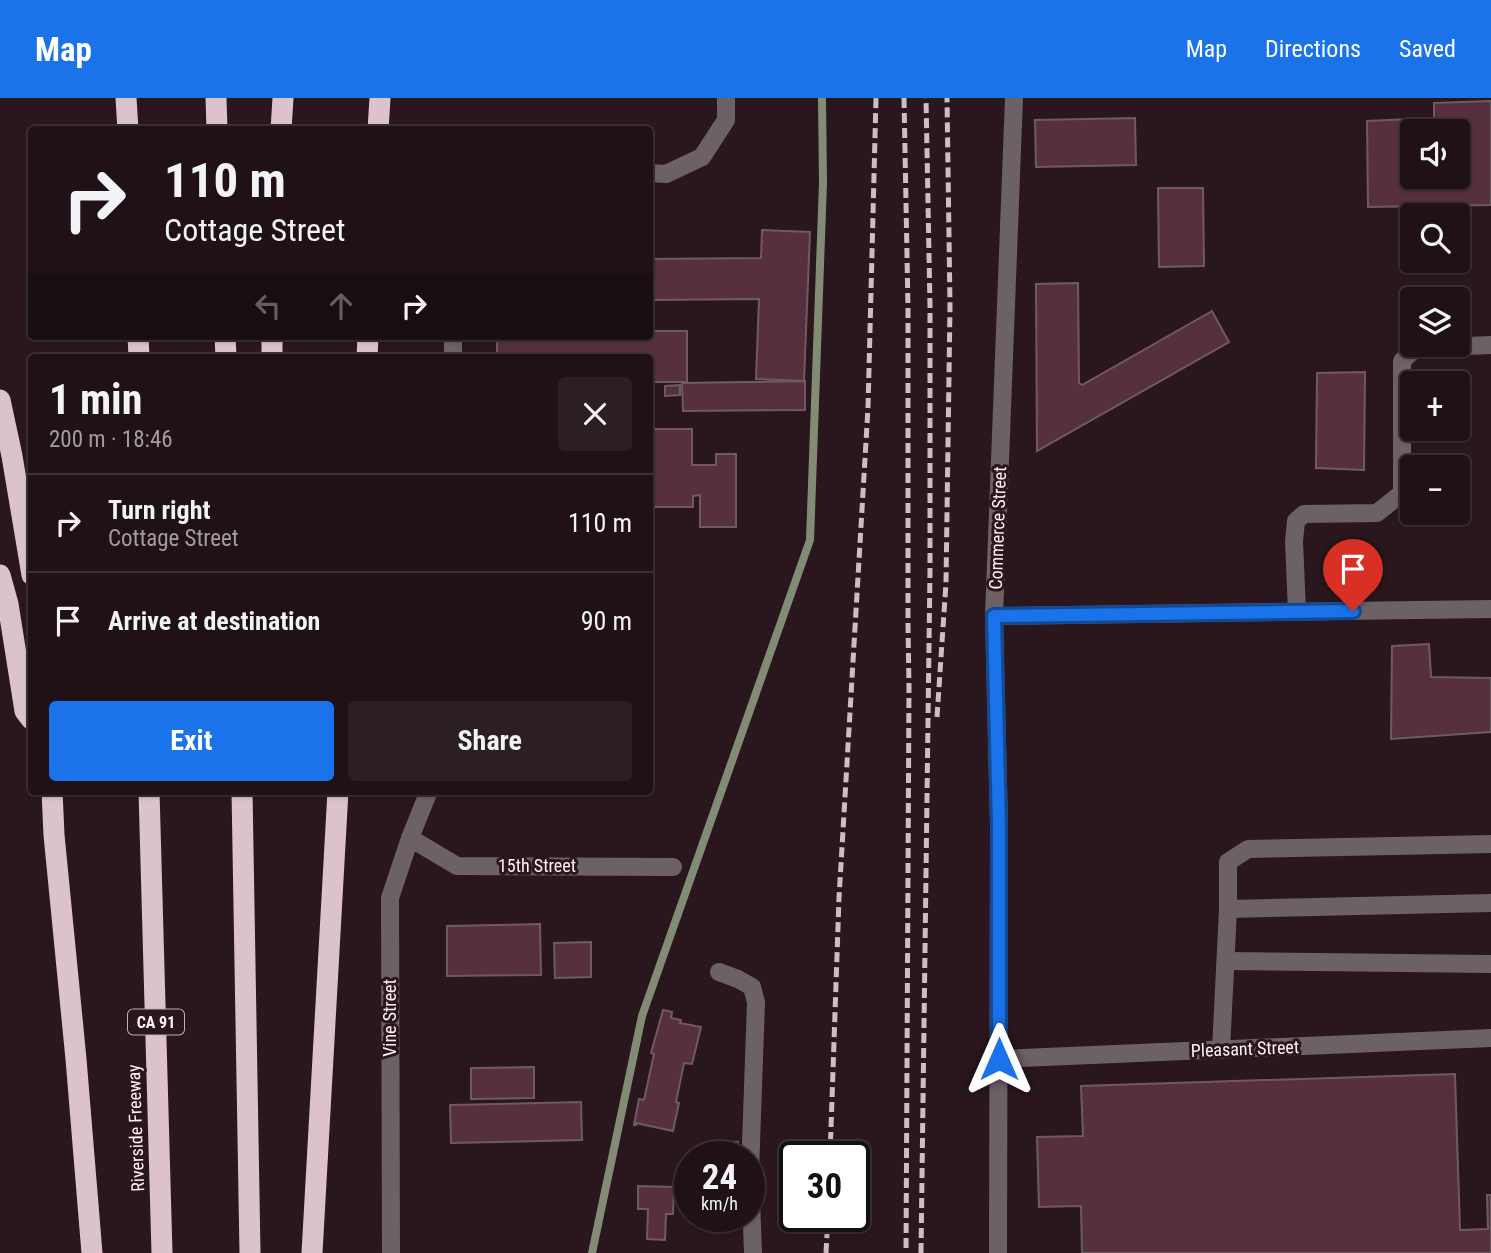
<!DOCTYPE html>
<meta charset="utf-8">
<style>
:root{--surface:#1f1116;--page:#2c1f23;--text:#f1f3f6;--muted:#a19da1;--line:#3c3135;--accent:#1a73e8}
body{margin:0;font-family:"Roboto Condensed",sans-serif;background:var(--page);color:var(--text);height:100vh;display:flex;flex-direction:column;font-size:26px;white-space:nowrap}
*{box-sizing:border-box;margin:0}
p{font-size:23px;color:var(--muted)}
.icon{flex:none;width:38px;height:38px;fill:none;stroke:currentColor;stroke-width:2;stroke-linecap:round;stroke-linejoin:round}
.map{position:relative;flex:1;overflow:hidden}
.details{position:absolute;left:28px;top:256px;width:625px;height:441px;display:flex;flex-direction:column;background:var(--surface);border-radius:7px;box-shadow:0 2px 5px #0004,0 0 0 2px var(--line)}
.details>*{flex:none}
.guide{position:absolute;left:28px;top:28px;width:625px;height:214px;border-radius:7px;box-shadow:0 2px 5px #0004,0 0 0 2px var(--line);background:#1f1116;color:var(--text);overflow:hidden}
.controls{position:absolute;left:1400px;top:21px;display:grid;gap:14px}
.controls a{display:grid;place-items:center;width:70px;height:70px;border-radius:7px;background:var(--surface);box-shadow:0 2px 5px #0004,0 0 0 2px var(--line);font-size:35px}
.speed{position:absolute;left:674px;top:1043px;display:flex;gap:14px;font-size:35px;font-weight:700;text-align:center}
.speed>*{display:grid;place-content:center;width:91px;height:91px;border-radius:50%;background:var(--surface);box-shadow:0 2px 5px #0004,0 0 0 2px var(--line);line-height:1}
.speed small{font-size:18px;font-weight:400}
.speed .limit{border:4px solid #111;border-radius:10px;background:#fff;color:#111}
.pin{position:absolute;display:grid;place-items:center;width:60px;height:60px;color:#fff;margin:-72px -30px;border-radius:50% 50% 50% 0;rotate:-45deg;box-shadow:0 0 7px #0007}
.pin .icon{rotate:45deg}
.me{position:absolute;width:77px;margin:-38px;rotate:0deg;stroke-linejoin:round;filter:drop-shadow(0 0 5px #0008)}
.turn{display:flex;align-items:center;gap:24px;height:147px;padding:0 21px;font-size:32px}
.turn .icon{width:91px;height:91px;stroke-width:2.5}
.turn b{display:block;font-size:49px;line-height:60px}
.lanes{display:flex;align-items:center;height:66px;padding:0 21px;background:#0003;justify-content:center;gap:35px;direction:ltr}
.lanes .off{opacity:.35}
.round{display:grid;place-items:center;flex:none;width:74px;height:74px;border-radius:7px;background:var(--page)}
.overview{display:flex;align-items:center;justify-content:space-between;height:119px;padding:0 21px}
h1{font-size:42px;font-weight:700;line-height:52px}
.action{display:flex;gap:14px;margin-top:auto;padding:14px 21px}
.action a{flex:1;height:80px;border-radius:7px;background:var(--accent);color:#fff;font-size:28px;font-weight:700;line-height:80px;text-align:center}
.action a+a{background:var(--page);color:var(--text)}
ul{padding:0;list-style:none}
li{display:flex;align-items:center;gap:21px;height:98px;padding:0 21px;border-top:2px solid var(--line)}
li div{flex:1}
li b{display:block;font-size:26px}
li em{font-style:normal}
header{display:flex;align-items:center;gap:42px;box-sizing:border-box;height:98px;padding:0 35px;background:var(--accent);color:#fff}
header strong{font-size:33px}
nav{display:flex;gap:38px;margin-inline-start:auto;font-size:24px}
.map>svg:first-child{display:block}
</style>
<header>
<strong>Map</strong>
<nav><a>Map</a><a>Directions</a><a>Saved</a></nav>
</header>
<div class="map">
<svg width="1491" height="1155" viewBox="0 0 1491 1155">
<rect width="100%" height="100%" fill="#29171d"/>
<g fill="none" stroke-linecap="round" stroke-linejoin="round">
<!-- stream -->
<path stroke="#828c74" stroke-width="8" d="M592,1155l50,-237 168,-476 13,-357 -1,-85"/>
</g>
<!-- building -->
<g fill="#56303f" stroke="#705a62" stroke-width="2" fill-rule="evenodd">
<path d="M1491,3v104l-123,2 -1,-86 67,-3v-15zM1412,33h46v46h-46z"/>
<path d="M1135,20l1,47 -100,2 -1,-47z"/>
<path d="M1158,90h45l1,78 -45,1z"/>
<path d="M762,132l48,2 -6,149 -48,-2 3,-80 -110,1v-41l112,-1z"/>
<path d="M1078,185l1,100 3,2 130,-74 17,31 -192,109 -1,-167z"/>
<path d="M649,233h38v51h-38v-25h-152v-21h152z"/>
<path d="M1365,274l-1,98 -48,-2 1,-95z"/>
<path d="M805,283v29l-122,1 -1,-28z"/>
<path d="M680,287v10l-15,1v-10z"/>
<path d="M649,331h43v36h24v-11h20v73h-36v-32l-7,1v11h-44z"/>
<path d="M1429,546l2,33 60,1v54l-100,7 1,-93z"/>
<path d="M540,826l1,51 -94,1v-50z"/>
<path d="M591,844v35l-36,1 -1,-35z"/>
<path d="M663,912l9,2 -1,6 10,2 -1,3 21,4 -9,37 -8,-1 -8,39 3,1 -6,28 -37,-8v2h-2l5,-26 5,1 10,-46 -3,-1z"/>
<path d="M534,969v31l-63,1v-31z"/>
<path d="M1455,976l5,156 28,-1 -1,-34h4v58h-409l-1,-47 -42,1 -2,-70 46,-1 -2,-50z"/>
<path d="M581,1004l1,38 -131,3 -1,-38z"/>
<path d="M712,1043l26,1v15h-26z"/>
<path d="M638,1088l36,1 -1,27h-7l-1,26 -18,-1 1,-30h-10z"/>
</g>
<g fill="none" stroke-linecap="round" stroke-linejoin="round">
<!-- minor -->
<g stroke="#6c6165" stroke-width="18">
<path d="M649,75l17,1 36,-17 24,-37v-22"/>
<path d="M453,238v21"/>
<path d="M1297,514l-3,-71 2,-20 8,-7 73,-1 25,-20v-132l14,-13 75,-3"/>
<path d="M994,518l497,-7"/>
<path d="M410,740l47,28 216,1"/>
<path d="M1228,811l263,-6"/>
<path d="M1226,863l265,3"/>
<path d="M719,874l19,7 14,8 4,15 -6,170 3,81"/>
<path d="M1221,952l7,-141v-47l20,-13 243,-5"/>
<path d="M999,961l492,-21"/>
<path d="M391,1155l-1,-355 20,-60 19,-47"/>
<path d="M998,1155l1,-428 -5,-209 20,-518"/>
</g>
<!-- highway -->
<g stroke="#dcc3cb" stroke-width="21">
<path d="M126,0l2,32"/>
<path d="M216,0l1,32"/>
<path d="M281,32l2,-32"/>
<path d="M378,32l2,-32"/>
<path d="M138,238l1,21"/>
<path d="M225,238l1,21"/>
<path d="M272,259v-21"/>
<path d="M367,259l1,-21"/>
<path d="M0,302l12,56 20,119"/>
<path d="M0,477l8,29 17,107 7,9"/>
<path d="M52,693l2,44 22,224 16,194"/>
<path d="M149,693l13,462"/>
<path d="M242,693l8,462"/>
<path d="M312,1155l26,-462"/>
</g>
<!-- rail -->
<g stroke="#ccbec3" stroke-width="5" stroke-dasharray="10 5" stroke-linecap="butt">
<path d="M904,0l4,210v317l1,62 -3,566"/>
<path d="M937,619l9,-134 4,-277 -3,-208"/>
<path d="M830,1059l9,-259 29,-490 8,-310"/>
<path d="M826,1155l2,-37"/>
<path d="M921,1155l9,-683v-263l-4,-209"/>
</g>
</g>
<g fill="none" stroke-linecap="round" stroke-linejoin="round">
<defs>
<path id="route" d="M999,961v-234l-5,-209 359,-5"/>
</defs>
<!-- route casing -->
<use href="#route" stroke="#114b97" stroke-width="18"/>
<!-- route -->
<use href="#route" stroke="#1a73e8" stroke-width="12"/>
</g>
<g text-anchor="middle" stroke-width="6" stroke-linejoin="round" paint-order="stroke">
<!-- shield labels -->
<rect fill="#29171d" stroke="#beb0b4" stroke-width="2" x="128" y="911.5" width="56" height="25" rx="5"/>
<g font-size="16" font-weight="bold" fill="#fef1f5">
<text x="156" y="930">CA 91</text>
</g>
<!-- street labels -->
<g font-size="18" fill="#fef1f5" stroke="#29171d">
<text transform="translate(998 430) rotate(-88)" y="6">Commerce Street</text>
<text x="537" y="774">15th Street</text>
<text transform="translate(390 920) rotate(-90)" y="6">Vine Street</text>
<text transform="translate(1245 951) rotate(-2)" y="6">Pleasant Street</text>
<text transform="translate(136 1030) rotate(-92)" y="6">Riverside Freeway</text>
</g>
</g>
</svg>
<div class="controls">
<a><svg class="icon" aria-label="sound" viewBox="0 0 24 24"><path d="M4 9h4l5-4v14l-5-4H4zM17 9q2 3 0 6"/></svg></a>
<a><svg class="icon" aria-label="search" viewBox="0 0 24 24"><circle cx="10" cy="10" r="6"/><path d="M15 15l6 6"/></svg></a>
<a><svg class="icon" aria-label="layers" viewBox="0 0 24 24"><path d="M12 4l9 5-9 5-9-5zM3 14l9 5 9-5"/></svg></a>
<a>+</a>
<a>−</a>
</div>
<div class="speed"><div>24<small>km/h</small></div><div class="limit">30</div></div>
<div class="pin" style="left:1353px;top:513px;background:#d93025"><svg class="icon" aria-label="arrive" viewBox="0 0 24 24"><path d="M6 21V4h12l-3 4 3 4H6"/></svg></div>
<svg class="me" style="left:999px;top:961px" viewBox="-20 -20 40 40"><path d="M0-17L14 15 0 8-14 15z" fill="#1a73e8" stroke="#fff" stroke-width="4"/></svg>
<div class="guide">
<div class="turn"><svg class="icon" aria-label="right" viewBox="0 0 24 24"><path d="M7 20v-9h11M14 6l5 5-5 5"/></svg><div><b>110 m</b>Cottage Street</div></div>
<div class="lanes"><svg class="icon off" aria-label="left" viewBox="0 0 24 24"><path d="M17 20v-9H6M10 6l-5 5 5 5"/></svg><svg class="icon off" aria-label="ahead" viewBox="0 0 24 24"><path d="M12 20V5M6 11l6-6 6 6"/></svg><svg class="icon" aria-label="right" viewBox="0 0 24 24"><path d="M7 20v-9h11M14 6l5 5-5 5"/></svg></div>
</div>
<section class="details">
<div class="overview"><div><h1>1 min</h1><p>200 m · 18:46</p></div><a class="round"><svg class="icon" aria-label="close" viewBox="0 0 24 24"><path d="M6 6l12 12M18 6L6 18"/></svg></a></div>
<ul>
<li><svg class="icon" aria-label="right" viewBox="0 0 24 24"><path d="M7 20v-9h11M14 6l5 5-5 5"/></svg><div><b>Turn right</b><p>Cottage Street</p></div><em>110 m</em></li>
<li><svg class="icon" aria-label="arrive" viewBox="0 0 24 24"><path d="M6 21V4h12l-3 4 3 4H6"/></svg><div><b>Arrive at destination</b></div><em>90 m</em></li>
</ul>
<div class="action"><a>Exit</a><a>Share</a></div>
</section>
</div>
